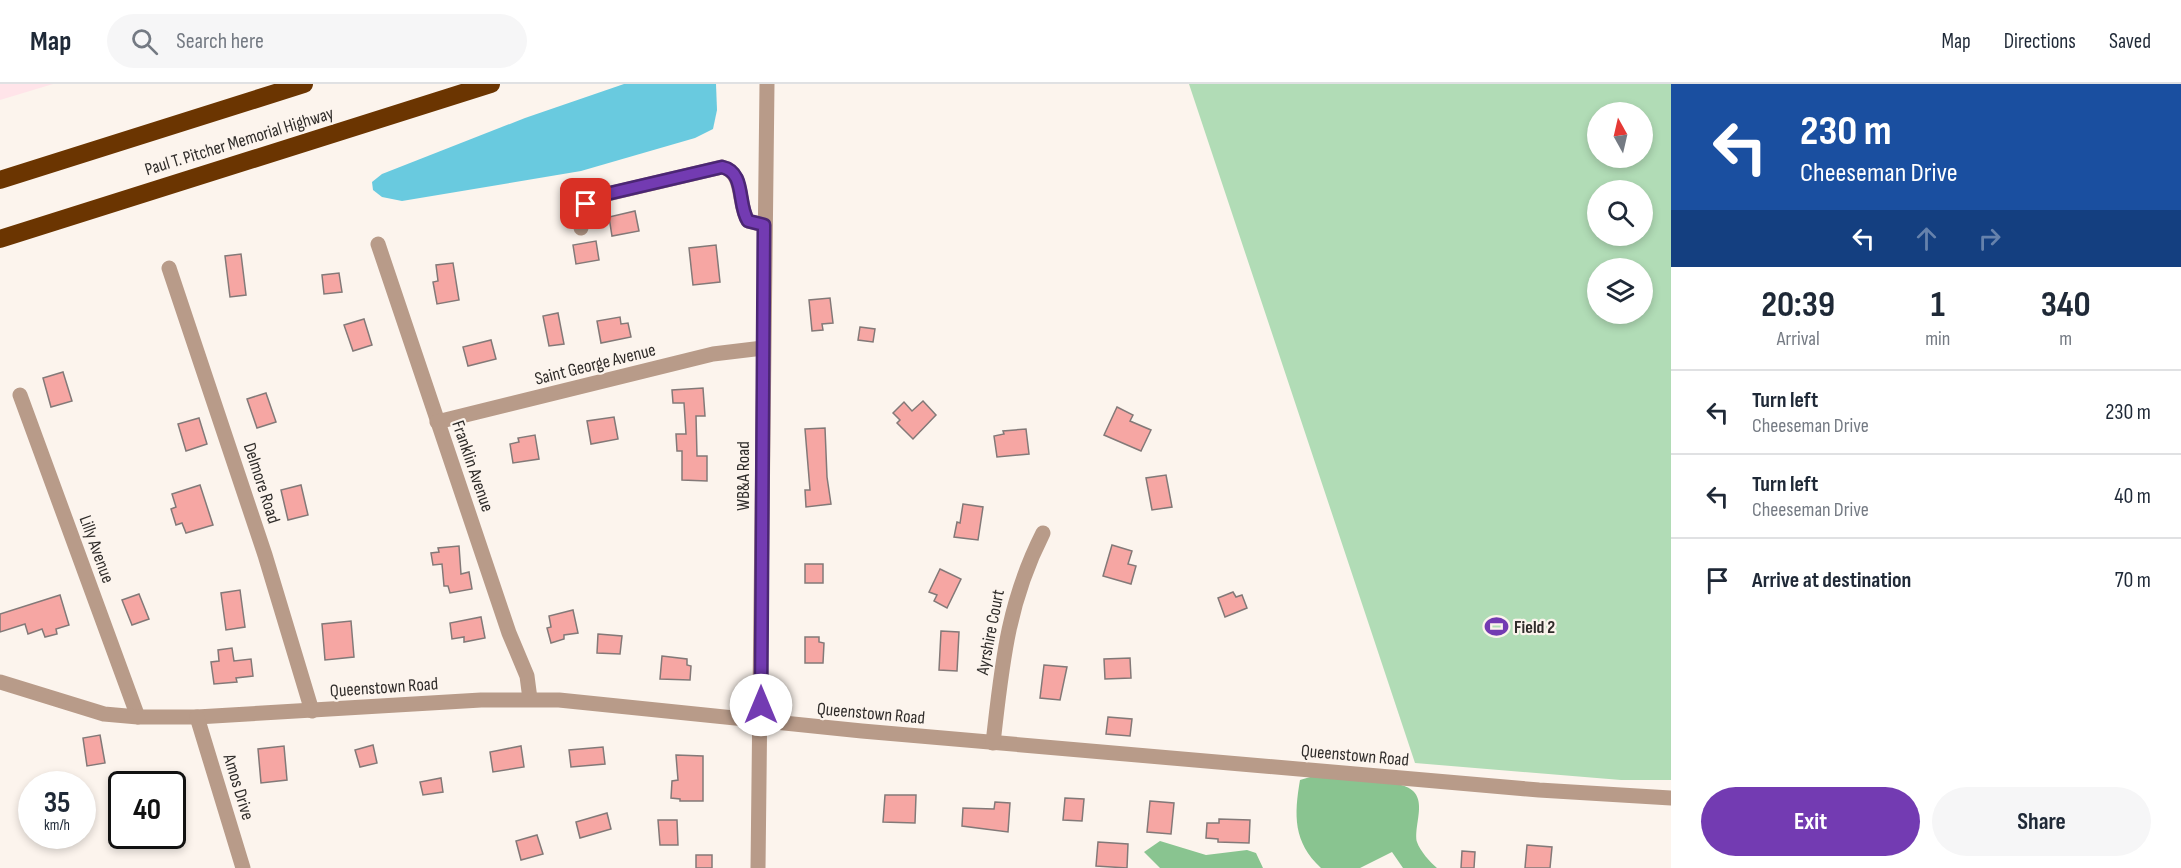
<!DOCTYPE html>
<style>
:root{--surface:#fff;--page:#f6f6f7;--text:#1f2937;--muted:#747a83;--line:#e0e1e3;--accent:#733bb2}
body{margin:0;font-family:"Sofia Sans Condensed",sans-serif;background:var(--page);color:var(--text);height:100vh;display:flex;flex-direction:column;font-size:22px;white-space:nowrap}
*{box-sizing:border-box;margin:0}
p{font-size:20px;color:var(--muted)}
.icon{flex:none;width:33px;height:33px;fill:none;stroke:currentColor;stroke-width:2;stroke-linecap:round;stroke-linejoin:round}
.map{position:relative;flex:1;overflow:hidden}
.details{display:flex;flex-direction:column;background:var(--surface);width:510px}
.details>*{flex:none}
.banner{background:#1a4fa0;color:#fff;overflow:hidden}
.needle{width:39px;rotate:352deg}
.fabs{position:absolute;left:1587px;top:18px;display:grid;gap:12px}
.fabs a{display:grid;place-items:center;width:66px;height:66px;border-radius:50%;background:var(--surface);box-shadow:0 3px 9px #0003;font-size:30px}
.speed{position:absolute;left:18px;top:687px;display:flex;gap:12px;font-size:30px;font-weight:700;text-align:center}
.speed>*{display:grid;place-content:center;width:78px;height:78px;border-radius:50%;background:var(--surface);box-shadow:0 3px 9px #0003;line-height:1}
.speed small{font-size:15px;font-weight:400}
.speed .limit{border:3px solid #111;border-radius:9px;background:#fff;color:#111}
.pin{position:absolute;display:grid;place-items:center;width:51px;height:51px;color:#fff;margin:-26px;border-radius:12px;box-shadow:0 3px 9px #0006}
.me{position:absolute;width:66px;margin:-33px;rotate:0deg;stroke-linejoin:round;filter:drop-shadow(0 0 4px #0008)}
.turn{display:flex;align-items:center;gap:21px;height:126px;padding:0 30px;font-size:27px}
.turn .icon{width:78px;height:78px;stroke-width:2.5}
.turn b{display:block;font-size:42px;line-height:51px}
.lanes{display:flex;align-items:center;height:57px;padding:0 30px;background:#0003;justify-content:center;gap:30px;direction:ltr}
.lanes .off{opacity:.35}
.eta{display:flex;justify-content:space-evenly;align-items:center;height:102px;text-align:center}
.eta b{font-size:36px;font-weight:700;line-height:42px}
.cta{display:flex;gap:12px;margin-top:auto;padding:12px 30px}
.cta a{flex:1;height:69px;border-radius:36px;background:var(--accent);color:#fff;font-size:24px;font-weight:700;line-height:69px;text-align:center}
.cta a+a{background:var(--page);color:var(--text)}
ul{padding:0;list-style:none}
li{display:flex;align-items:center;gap:18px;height:84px;padding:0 30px;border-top:2px solid var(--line)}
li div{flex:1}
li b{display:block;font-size:22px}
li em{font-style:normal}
header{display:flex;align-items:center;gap:36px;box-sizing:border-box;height:84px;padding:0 30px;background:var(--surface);border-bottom:2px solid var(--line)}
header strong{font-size:28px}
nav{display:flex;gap:33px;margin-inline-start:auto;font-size:21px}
.search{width:420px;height:54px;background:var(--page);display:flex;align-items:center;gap:15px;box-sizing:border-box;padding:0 21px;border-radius:33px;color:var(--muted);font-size:22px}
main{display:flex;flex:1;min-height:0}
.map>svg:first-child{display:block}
</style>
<header>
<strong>Map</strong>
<div class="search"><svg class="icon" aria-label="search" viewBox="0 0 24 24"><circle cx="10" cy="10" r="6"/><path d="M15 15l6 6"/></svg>Search here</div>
<nav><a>Map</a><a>Directions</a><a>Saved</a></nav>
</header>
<main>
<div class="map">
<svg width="1671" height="784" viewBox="0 0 1671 784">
<rect width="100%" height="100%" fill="#fcf4ed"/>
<!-- commercial -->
<path fill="#ffe4e9" d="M0,0h53l-53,16z"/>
<!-- green -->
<path fill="#b1dcb6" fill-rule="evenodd" d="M1189,0h482v696h-50l-206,-17zM1598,28h44v46h-44zM1598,106h44v46h-44zM1642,184v46h-44v-46z"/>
<!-- forest -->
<g fill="#89c490">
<path d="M1317,691c27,3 58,3 84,10 31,8 12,38 16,57 3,9 13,20 20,26h-34l-11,-16 -32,16h-39c-28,-26 -27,-53 -21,-88z"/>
<path d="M1160,757l46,14 41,-5 9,3 7,15h-103l-16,-16z"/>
</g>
<!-- water -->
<path fill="#69cadf" d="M624,0h92l1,26 -4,19 -18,9 -114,33 -179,30 -20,-4 -9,-7 -1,-8 10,-8 143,-56z"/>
<!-- building -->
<g fill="#f6a6a3" stroke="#837978" stroke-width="1.5">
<path d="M635,127l4,20 -27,5 -3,-19z"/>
<path d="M596,157l3,19 -23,4 -3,-19z"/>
<path d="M716,161l4,37 -27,3 -4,-37z"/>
<path d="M241,170l5,41 -16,2 -5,-41z"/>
<path d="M453,179l6,37 -22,4 -4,-22 5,-1 -2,-16z"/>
<path d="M339,189l3,19 -18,2 -2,-19z"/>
<path d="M830,214l3,25 -11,1 1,6 -11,1 -3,-31z"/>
<path d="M558,229l6,31 -15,2 -6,-30z"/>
<path d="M620,233l1,7 7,-1 3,14 -30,6 -4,-22z"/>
<path d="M364,235l8,26 -19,6 -9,-26z"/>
<path d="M860,243l15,2 -2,13 -15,-2z"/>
<path d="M491,256l5,19 -28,7 -5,-19z"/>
<path d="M63,288l9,29 -21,6 -8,-29z"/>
<path d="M703,304l2,28h-9l1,40h10v25l-25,-1v-29h-5l-1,-17h10l-2,-31h-11l-1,-13z"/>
<path d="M266,309l10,29 -19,6 -10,-29z"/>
<path d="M923,317l13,14 -23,24 -16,-16 3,-3 -7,-7 11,-11 8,9z"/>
<path d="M1117,323l16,8 -3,6 21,9 -10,21 -37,-16z"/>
<path d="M614,333l4,22 -27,5 -4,-23z"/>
<path d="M199,334l8,26 -21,7 -8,-27z"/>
<path d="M825,344l2,49 4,27 -25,3 -1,-17h5l-5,-61z"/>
<path d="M1026,345l3,25 -32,3 -3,-21 10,-2 -1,-3z"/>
<path d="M535,351l4,24 -26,4 -3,-19 9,-2 -1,-4z"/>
<path d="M1166,391l6,32 -20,3 -6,-32z"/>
<path d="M200,401l13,40 -27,8 -4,-10 -6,2 -5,-16 5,-2 -4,-13z"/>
<path d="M301,401l7,30 -20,5 -7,-30z"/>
<path d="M963,420l20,3 -5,33 -24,-3 3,-15 3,1z"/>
<path d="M1112,461l20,6 -4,13 8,2 -5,18 -28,-8z"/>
<path d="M459,462l2,28 8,-2 3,17 -22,4 -2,-7h-4l-2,-22 -9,1 -2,-12 8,-1 -1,-4z"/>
<rect x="805" y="480" width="18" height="19"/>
<path d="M940,485l21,10 -14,29 -13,-7 3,-6 -8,-3z"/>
<path d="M240,506l5,37 -19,3 -5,-37z"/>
<path d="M1233,508l3,5 6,-2 5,13 -22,9 -7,-19z"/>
<path d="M139,510l10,25 -17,6 -10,-25z"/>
<path d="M60,511l9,30 -13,4 1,5 -12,3 -3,-8 -14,5 -3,-10 -25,8v-18z"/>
<path d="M573,526l5,23 -14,2v4l-13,4 -4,-15 4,-1 -2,-11z"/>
<path d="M481,533l4,21 -21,4v-5l-12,2 -2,-16z"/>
<path d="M351,537l3,36 -29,3 -3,-36z"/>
<path d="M941,547l18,1 -2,39 -18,-1z"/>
<path d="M598,550l24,2 -2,18 -23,-1z"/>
<path d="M805,553h14v5l5,1 -1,20h-18z"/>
<path d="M232,564l2,13 17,-2 2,17 -17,2 1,4 -23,2 -3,-22 8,-1 -1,-11z"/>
<path d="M662,572l25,3v6l4,1 -1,14 -30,-1z"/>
<path d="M1130,574l1,20 -26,1 -1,-20z"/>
<path d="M1044,581l23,2 -7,33 -20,-2z"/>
<path d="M1108,633l24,2 -2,17 -24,-2z"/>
<path d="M100,651l5,28 -18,3 -4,-28z"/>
<path d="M373,661l4,18 -17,4 -5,-17z"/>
<path d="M284,662l3,34 -26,3 -3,-34z"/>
<path d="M521,662l3,21 -31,5 -3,-20z"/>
<path d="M603,663l2,17 -34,3 -2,-17z"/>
<path d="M676,671l27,1v45h-23v-2l-9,-1 1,-17 6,-1z"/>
<path d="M441,694l2,14 -20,3 -3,-13z"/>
<path d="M885,711h31l-1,28 -32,-1z"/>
<path d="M1065,714l19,1 -2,22 -19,-1z"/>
<path d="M1150,717l24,2 -3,31 -24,-2z"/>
<path d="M995,718l15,1 -2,29 -46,-6 1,-18 31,1z"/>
<path d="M607,729l4,16 -31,9 -4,-16z"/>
<path d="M1219,735l31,1 -1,23 -31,-1v-3l-12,-1 1,-15h12z"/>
<path d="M658,736h19l1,25h-18z"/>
<path d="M537,751l6,19 -22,6 -5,-19z"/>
<path d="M1098,758l30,2 -1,24 -31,-2z"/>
<path d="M1527,761l25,2 -2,21h-25z"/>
<path d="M1462,767l13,1 -1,16h-13z"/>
<rect x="696" y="771" width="16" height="13"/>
</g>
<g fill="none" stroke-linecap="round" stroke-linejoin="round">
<!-- minor -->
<g stroke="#b89b89" stroke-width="15">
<path d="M581,144l-2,-14 7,-10 13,-8 123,-29c23,5 15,37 26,54l16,4"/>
<path d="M378,160l131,389 18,43 3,23"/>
<path d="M169,184l96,287 47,156"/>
<path d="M20,311l118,322"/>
<path d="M437,338l276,-68 50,-6"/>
<path d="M0,598l104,32 34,3h59l284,-17h78l303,31 677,59 132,8"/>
<path d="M197,633l46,151"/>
<path d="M993,659c9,-78 14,-139 50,-210"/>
<path d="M758,784l9,-784"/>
</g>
<!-- highway -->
<g stroke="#6b3501" stroke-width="18">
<path d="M0,96l304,-96"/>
<path d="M0,155l491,-155"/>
</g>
</g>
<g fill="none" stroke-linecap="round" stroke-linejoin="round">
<defs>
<path id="route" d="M586,120l12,-8 124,-29c24,5 15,37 26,54l16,4 -3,480"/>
</defs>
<!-- route casing -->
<use href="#route" stroke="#4b2674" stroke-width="15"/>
<!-- route -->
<use href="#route" stroke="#733bb2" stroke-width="10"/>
</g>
<!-- icons -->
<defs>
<symbol id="stadium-bare" viewBox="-9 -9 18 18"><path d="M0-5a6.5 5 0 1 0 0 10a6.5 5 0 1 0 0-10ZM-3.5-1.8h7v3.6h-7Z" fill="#733bb2" stroke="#fcf4ed" stroke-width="2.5" paint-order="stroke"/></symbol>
</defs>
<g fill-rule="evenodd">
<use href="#stadium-bare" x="1480" y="526" width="33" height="33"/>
</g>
<g text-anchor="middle" stroke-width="4.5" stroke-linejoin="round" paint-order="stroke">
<!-- street labels -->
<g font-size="18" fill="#2f2c2a" stroke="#fcf4ed">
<text transform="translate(239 57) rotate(-17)" y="6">Paul T. Pitcher Memorial Highway</text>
<text transform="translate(595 280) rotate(-14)" y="6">Saint George Avenue</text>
<text transform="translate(473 382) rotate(71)" y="6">Franklin Avenue</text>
<text transform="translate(743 392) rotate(-90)" y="6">WB&amp;A Road</text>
<text transform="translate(262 399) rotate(72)" y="6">Delmore Road</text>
<text transform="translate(97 465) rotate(70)" y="6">Lilly Avenue</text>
<text transform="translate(990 548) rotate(-79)" y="6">Ayrshire Court</text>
<text transform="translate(384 603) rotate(-4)" y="6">Queenstown Road</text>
<text transform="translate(871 629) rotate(5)" y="6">Queenstown Road</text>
<text transform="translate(1355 671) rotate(5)" y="6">Queenstown Road</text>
<text transform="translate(239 703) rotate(73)" y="6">Amos Drive</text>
</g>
<!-- poi labels -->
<g font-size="18" font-weight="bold" fill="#2f2c2a" stroke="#fcf4ed" text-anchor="start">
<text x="1514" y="549">Field 2</text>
</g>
</g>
</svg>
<div class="fabs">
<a><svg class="needle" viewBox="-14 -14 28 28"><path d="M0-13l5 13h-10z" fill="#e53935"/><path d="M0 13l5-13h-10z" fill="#747a83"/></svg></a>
<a><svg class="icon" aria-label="search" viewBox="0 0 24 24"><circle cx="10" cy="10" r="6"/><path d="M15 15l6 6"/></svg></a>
<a><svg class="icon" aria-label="layers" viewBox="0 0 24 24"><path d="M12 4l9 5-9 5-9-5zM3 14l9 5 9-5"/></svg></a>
</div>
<div class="speed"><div>35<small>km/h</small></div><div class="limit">40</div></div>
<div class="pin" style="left:586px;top:120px;background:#d93025"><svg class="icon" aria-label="arrive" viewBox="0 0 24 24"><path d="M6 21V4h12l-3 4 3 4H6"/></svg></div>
<svg class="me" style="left:761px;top:621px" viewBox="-20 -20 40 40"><circle r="19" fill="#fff"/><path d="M0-13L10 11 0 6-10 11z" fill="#733bb2"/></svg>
</div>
<section class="details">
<div class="banner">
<div class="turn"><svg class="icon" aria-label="left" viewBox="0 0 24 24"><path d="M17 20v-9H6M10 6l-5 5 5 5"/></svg><div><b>230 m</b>Cheeseman Drive</div></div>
<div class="lanes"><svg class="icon" aria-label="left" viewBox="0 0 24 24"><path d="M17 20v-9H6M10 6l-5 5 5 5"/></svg><svg class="icon off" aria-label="ahead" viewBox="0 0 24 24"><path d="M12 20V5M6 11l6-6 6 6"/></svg><svg class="icon off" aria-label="right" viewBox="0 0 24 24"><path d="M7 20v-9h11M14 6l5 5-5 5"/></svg></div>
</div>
<div class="eta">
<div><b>20:39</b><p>Arrival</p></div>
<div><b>1</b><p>min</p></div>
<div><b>340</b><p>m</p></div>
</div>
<ul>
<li><svg class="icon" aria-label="left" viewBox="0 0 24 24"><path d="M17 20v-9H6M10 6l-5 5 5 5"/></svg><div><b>Turn left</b><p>Cheeseman Drive</p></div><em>230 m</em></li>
<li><svg class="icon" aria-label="left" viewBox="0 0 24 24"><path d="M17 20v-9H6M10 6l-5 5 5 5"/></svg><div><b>Turn left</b><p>Cheeseman Drive</p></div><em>40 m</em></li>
<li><svg class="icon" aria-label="arrive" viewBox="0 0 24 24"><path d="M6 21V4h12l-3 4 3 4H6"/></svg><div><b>Arrive at destination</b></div><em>70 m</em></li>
</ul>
<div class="cta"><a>Exit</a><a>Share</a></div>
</section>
</main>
